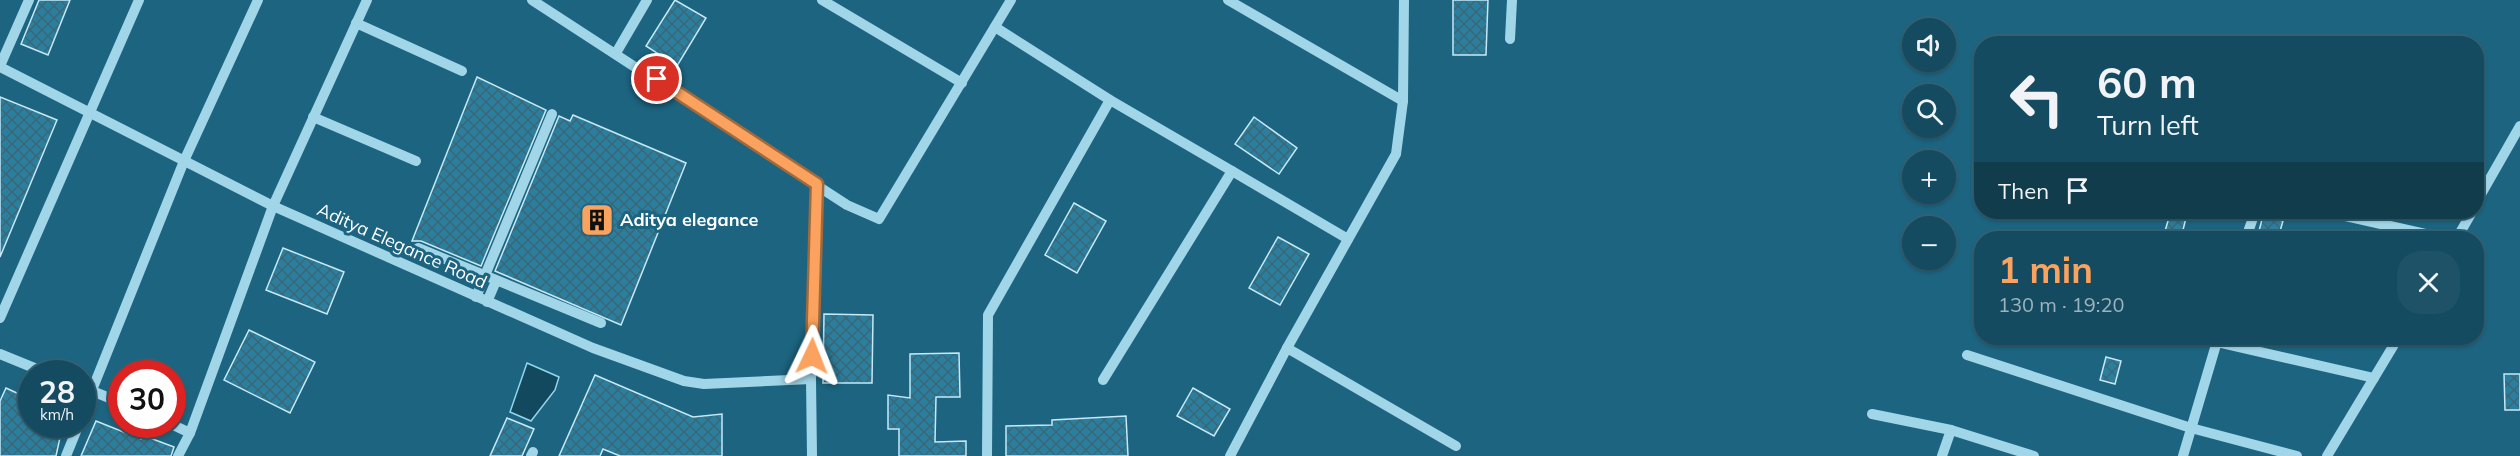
<!DOCTYPE html>
<meta charset="utf-8">
<style>
:root{--surface:#154b60;--page:#1e5266;--text:#f1f3f6;--muted:#9db3bd;--line:#346375;--accent:#faa25e}
body{margin:0;font-family:Mulish,sans-serif;background:var(--page);color:var(--text);height:100vh;display:flex;flex-direction:column;font-size:22px;white-space:nowrap}
*{box-sizing:border-box;margin:0}
p{font-size:20px;color:var(--muted)}
.icon{flex:none;width:33px;height:33px;fill:none;stroke:currentColor;stroke-width:2;stroke-linecap:round;stroke-linejoin:round}
.map{position:relative;flex:1;overflow:hidden}
.side{position:absolute;left:1974px;top:231px;width:510px;height:114px;display:flex;flex-direction:column;background:var(--surface);border-radius:24px;box-shadow:0 2px 4px #0004,0 0 0 2px var(--line)}
.side>*{flex:none}
.hud{position:absolute;left:1974px;top:36px;width:510px;height:183px;border-radius:24px;box-shadow:0 2px 4px #0004,0 0 0 2px var(--line);background:#154b60;color:var(--text);overflow:hidden}
.tools{position:absolute;left:1902px;top:18px;display:grid;gap:12px}
.tools a{display:grid;place-items:center;width:54px;height:54px;border-radius:50%;background:var(--surface);box-shadow:0 2px 4px #0004,0 0 0 2px var(--line);font-size:30px}
.speed{position:absolute;left:18px;top:360px;display:flex;gap:12px;font-size:30px;font-weight:700;text-align:center}
.speed>*{display:grid;place-content:center;width:78px;height:78px;border-radius:50%;background:var(--surface);box-shadow:0 2px 4px #0004,0 0 0 2px var(--line);line-height:1}
.speed small{font-size:15px;font-weight:400}
.speed .limit{border:9px solid #d22;background:#fff;color:#111}
.pin{position:absolute;display:grid;place-items:center;width:51px;height:51px;color:#fff;margin:-26px;border:3px solid #fff;border-radius:50%;box-shadow:0 2px 6px #0007}
.me{position:absolute;width:66px;margin:-33px;rotate:2deg;stroke-linejoin:round;filter:drop-shadow(0 0 4px #0008)}
.turn{display:flex;align-items:center;gap:21px;height:126px;padding:0 24px;font-size:27px}
.turn .icon{width:78px;height:78px;stroke-width:2.5}
.turn b{display:block;font-size:42px;line-height:51px}
.then{display:flex;align-items:center;height:57px;padding:0 24px;background:#0003;gap:12px;font-size:22px}
.round{display:grid;place-items:center;flex:none;width:63px;height:63px;border-radius:24px;background:var(--page)}
.summary{display:flex;align-items:center;justify-content:space-between;height:102px;padding:0 24px}
h1{font-size:36px;font-weight:700;line-height:45px;color:var(--accent)}
.map>svg:first-child{display:block}
</style>
<div class="map">
<svg width="2520" height="456" viewBox="0 0 2520 456">
<defs>
<pattern id="building-cross-hatch" width="8" height="8" patternUnits="userSpaceOnUse" patternTransform="scale(1.5)"><rect width="8" height="8" fill="#2b7f9e"/><path d="M0 0l8 8M0 8l8-8" fill="none" stroke="#3c6675"/></pattern>
</defs>
<rect width="100%" height="100%" fill="#1c6480"/>
<!-- water -->
<path fill="#13495f" stroke="#94d5eb" stroke-width="1.5" d="M527,363l32,14 -4,13 -24,31 -21,-9z"/>
<!-- building -->
<g fill="url(#building-cross-hatch)" stroke="#c5e9f7" stroke-width="1.5">
<path d="M39,0h31l-22,55 -27,-11z"/>
<path d="M675,0l31,18 -29,48 -31,-20z"/>
<path d="M1453,0h35l-2,55h-33z"/>
<path d="M477,77l69,33 -65,156 -60,-25h-9z"/>
<path d="M0,97l57,23 -57,137z"/>
<path d="M573,115l113,48 -65,162 -126,-54 64,-155 11,5z"/>
<path d="M1254,117l43,31 -18,26 -44,-30z"/>
<path d="M1074,203l32,18 -29,52 -32,-18z"/>
<path d="M2170,214l16,4 -5,20h-18z"/>
<path d="M2263,216l20,5 -5,17h-21z"/>
<path d="M1278,237l31,17 -29,51 -31,-17z"/>
<path d="M283,248l61,24 -17,42 -61,-24z"/>
<path d="M824,314l49,1 -1,68h-49z"/>
<path d="M249,330l66,32 -25,51 -66,-33z"/>
<path d="M959,353l1,44h-24l-1,45 31,-1v15h-67v-27h-11v-34l22,3v-44z"/>
<path d="M2106,357l15,4 -6,23 -15,-4z"/>
<path d="M2504,374h16v36h-15z"/>
<path d="M595,375l98,42 29,-3v42h-102l-17,-7 -3,7h-41z"/>
<path d="M6,388l26,12v24h31l-7,32h-56v-55z"/>
<path d="M1193,388l37,21 -16,27 -37,-20z"/>
<path d="M1126,416l2,40h-122v-30l46,-1v-5z"/>
<path d="M507,418l27,11 -12,27h-32z"/>
<path d="M96,421l45,18 1,-4 32,12 -3,9h-90z"/>
</g>
<g fill="none" stroke-linecap="round" stroke-linejoin="round">
<!-- minor -->
<g stroke="#a1d6e9" stroke-width="10">
<path d="M532,0l315,205 32,14 132,-219"/>
<path d="M822,0l140,83"/>
<path d="M1228,0l175,101"/>
<path d="M356,23l106,48"/>
<path d="M995,27l115,73 122,71 -129,209"/>
<path d="M1510,39l2,-39"/>
<path d="M616,53l31,-53"/>
<path d="M0,66l29,-66"/>
<path d="M0,67l273,139 320,142 91,33 20,3 107,-5"/>
<path d="M313,117l103,44"/>
<path d="M1232,171l116,68"/>
<path d="M2476,203l44,-77"/>
<path d="M2328,212l115,26"/>
<path d="M2246,238l9,-26"/>
<path d="M2457,238l15,-26"/>
<path d="M418,248l183,75"/>
<path d="M476,297l76,-183"/>
<path d="M487,302l9,-21"/>
<path d="M0,318l139,-318"/>
<path d="M2199,338l175,40"/>
<path d="M1287,348l169,98"/>
<path d="M0,354l49,20"/>
<path d="M1967,355l224,73 106,28"/>
<path d="M82,387l40,16"/>
<path d="M1872,414l79,16"/>
<path d="M82,415l102,-254 74,-161"/>
<path d="M171,424l19,9 -12,23"/>
<path d="M190,433l83,-227 94,-206"/>
<path d="M66,456l13,-32"/>
<path d="M531,456l2,-4"/>
<path d="M812,456l-1,-77 6,-195"/>
<path d="M987,456l1,-141 122,-215"/>
<path d="M1230,456l57,-108 109,-194 7,-53 1,-101"/>
<path d="M1942,456l9,-26 83,26"/>
<path d="M2183,456l35,-118"/>
<path d="M2327,456l71,-118"/>
</g>
</g>
<g fill="none" stroke-linecap="round" stroke-linejoin="round">
<defs>
<path id="route" d="M657,79l160,105 -5,172"/>
</defs>
<!-- route casing -->
<use href="#route" stroke="#a2693d" stroke-width="15"/>
<!-- route -->
<use href="#route" stroke="#faa25e" stroke-width="10"/>
</g>
<!-- icons -->
<defs>
<symbol id="building-square" viewBox="-11 -11 22 22"><rect x="-9" y="-9" width="18" height="18" rx="4" fill="#faa25e" stroke="#1c6480"/><path d="M-4-6H4V6H1V3H-1V6H-4ZM-2.5-4.3h1.7v1.8h-1.7ZM.8-4.3h1.7v1.8H.8ZM-2.5-1h1.7V.8h-1.7ZM.8-1h1.7V.8H.8Z" fill="#111"/></symbol>
</defs>
<g fill-rule="evenodd">
<use href="#building-square" x="578" y="201" width="38" height="38"/>
</g>
<g text-anchor="middle" stroke-width="6" stroke-linejoin="round" paint-order="stroke">
<!-- poi labels -->
<g font-size="18" font-weight="bold" fill="#fff" stroke="#1c6480" text-anchor="start">
<text x="620" y="226">Aditya elegance</text>
</g>
<!-- street labels -->
<g font-size="18" fill="#fff" stroke="#1c6480">
<text transform="translate(402 246) rotate(24)" y="6">Aditya Elegance Road</text>
</g>
</g>
</svg>
<div class="tools">
<a><svg class="icon" aria-label="sound" viewBox="0 0 24 24"><path d="M4 9h4l5-4v14l-5-4H4zM17 9q2 3 0 6"/></svg></a>
<a><svg class="icon" aria-label="search" viewBox="0 0 24 24"><circle cx="10" cy="10" r="6"/><path d="M15 15l6 6"/></svg></a>
<a>+</a>
<a>−</a>
</div>
<div class="speed"><div>28<small>km/h</small></div><div class="limit">30</div></div>
<div class="pin" style="left:657px;top:79px;background:#d93025"><svg class="icon" aria-label="arrive" viewBox="0 0 24 24"><path d="M6 21V4h12l-3 4 3 4H6"/></svg></div>
<svg class="me" style="left:812px;top:356px" viewBox="-20 -20 40 40"><path d="M0-17L14 15 0 8-14 15z" fill="#faa25e" stroke="#fff" stroke-width="4"/></svg>
<div class="hud">
<div class="turn"><svg class="icon" aria-label="left" viewBox="0 0 24 24"><path d="M17 20v-9H6M10 6l-5 5 5 5"/></svg><div><b>60 m</b>Turn left</div></div>
<div class="then">Then<svg class="icon" aria-label="arrive" viewBox="0 0 24 24"><path d="M6 21V4h12l-3 4 3 4H6"/></svg></div>
</div>
<section class="side">
<div class="summary"><div><h1>1 min</h1><p>130 m · 19:20</p></div><a class="round"><svg class="icon" aria-label="close" viewBox="0 0 24 24"><path d="M6 6l12 12M18 6L6 18"/></svg></a></div>
</section>
</div>
